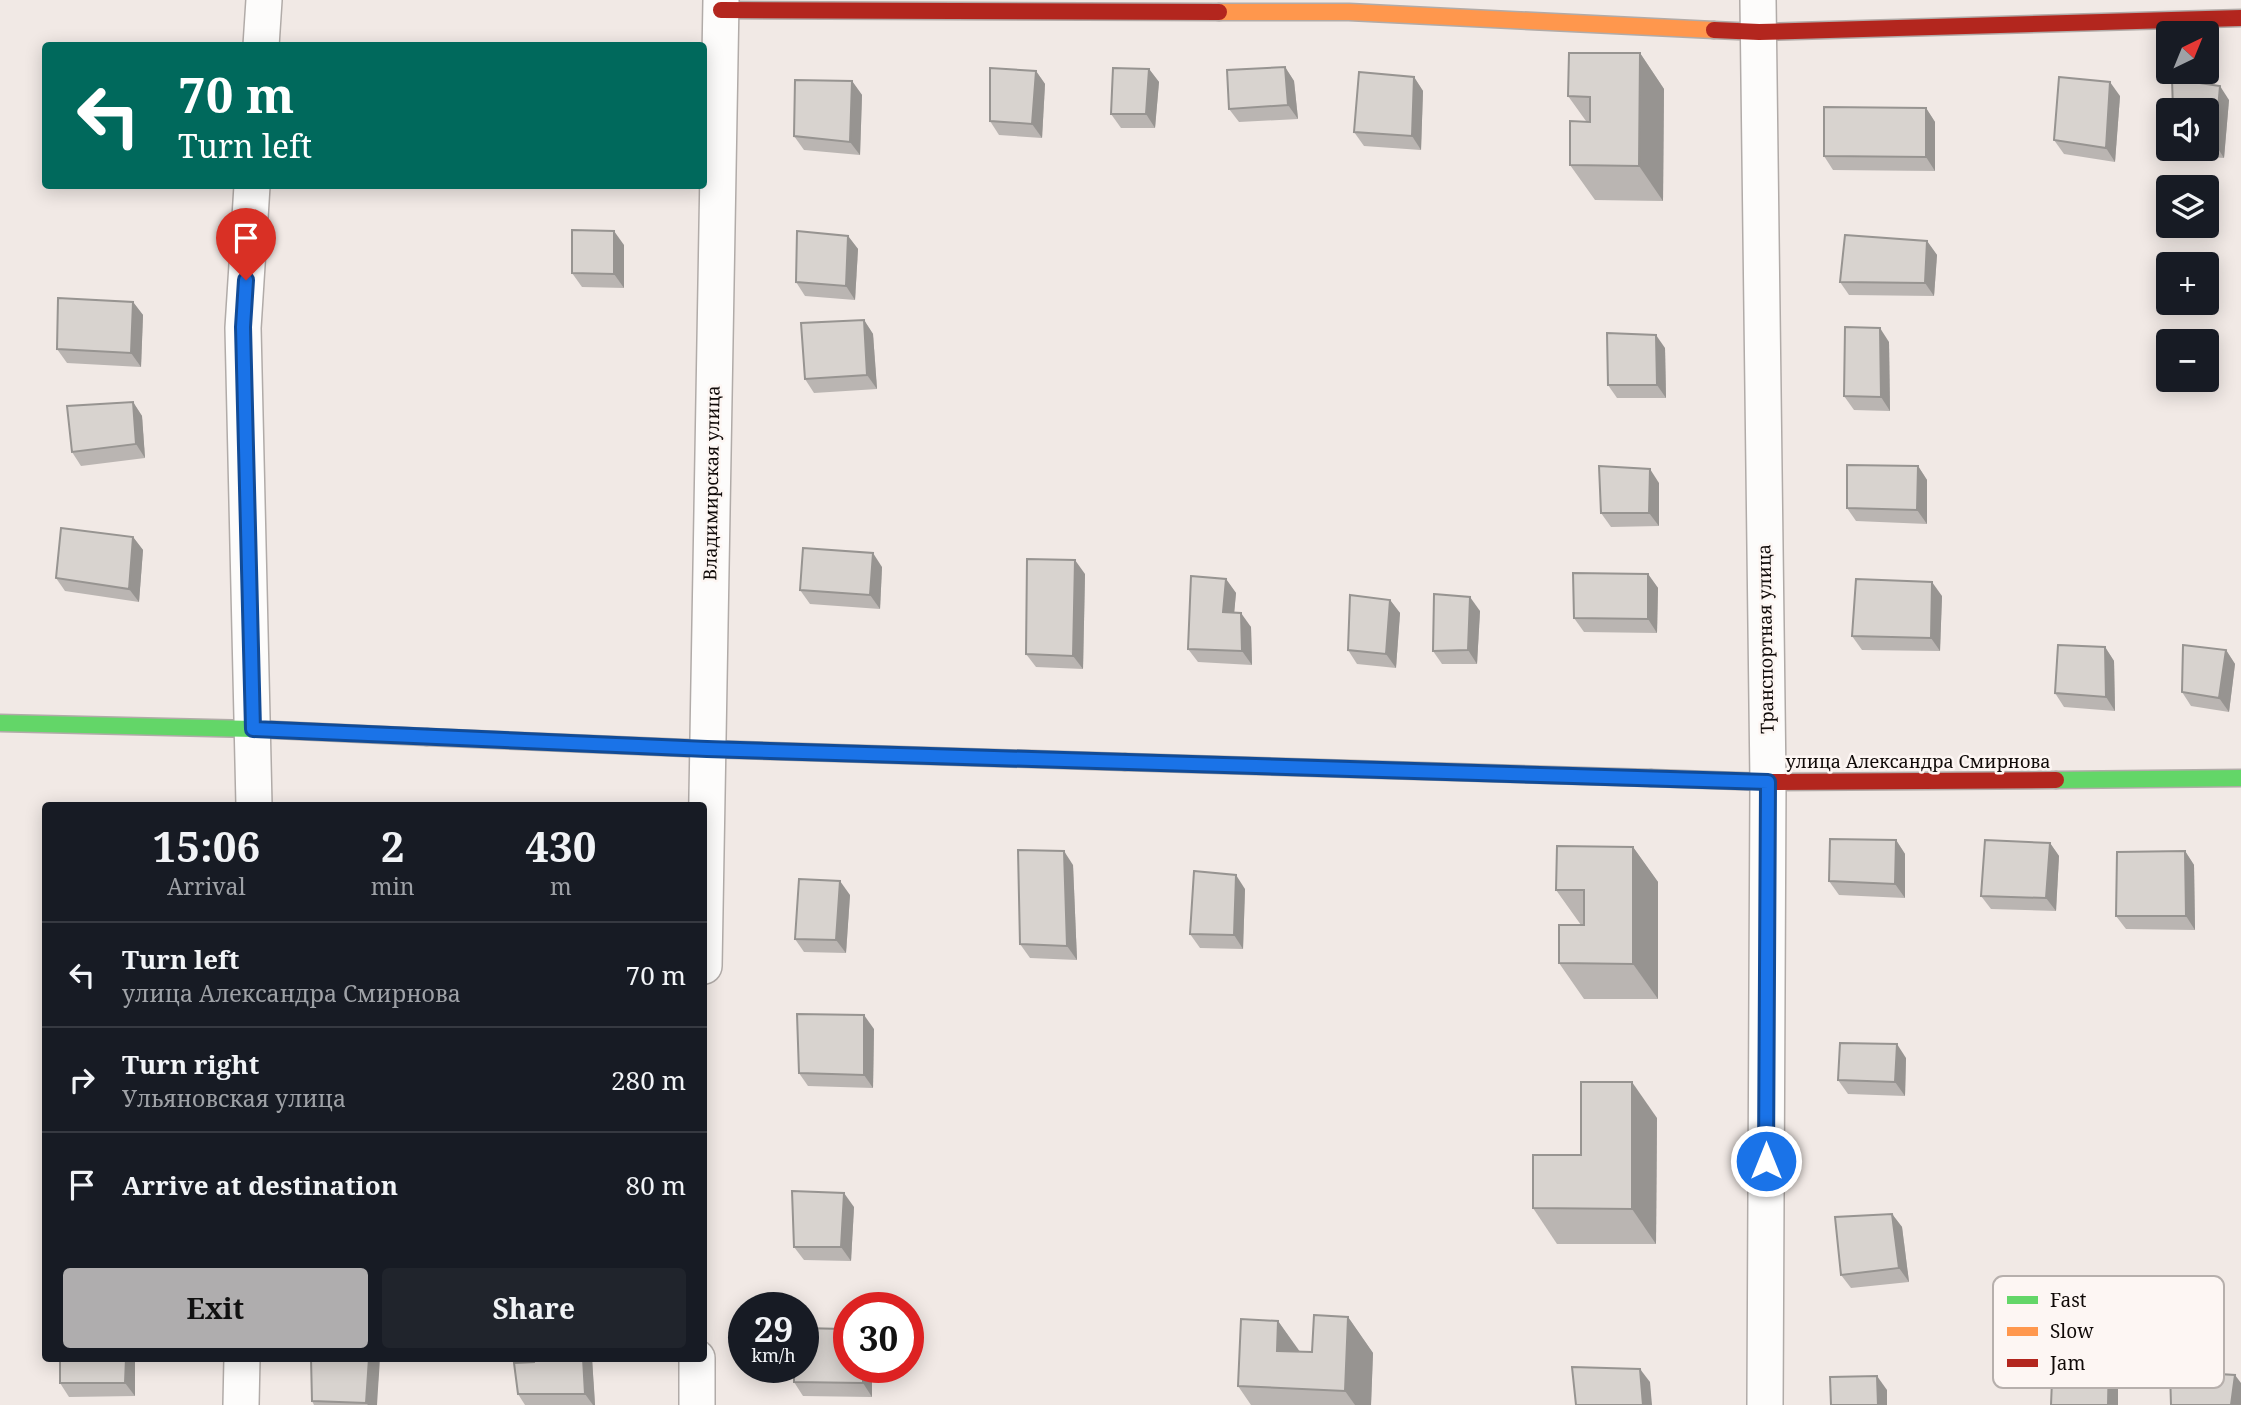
<!DOCTYPE html>
<meta charset="utf-8">
<style>
:root{--surface:#171b24;--page:#20242c;--text:#f1f3f6;--muted:#9ea1a6;--line:#363941;--accent:#afadae}
body{margin:0;font-family:"Noto Serif",serif;background:var(--page);color:var(--text);height:100vh;display:flex;flex-direction:column;font-size:26px;white-space:nowrap}
*{box-sizing:border-box;margin:0}
p{font-size:23px;color:var(--muted)}
.icon{flex:none;width:38px;height:38px;fill:none;stroke:currentColor;stroke-width:2;stroke-linecap:round;stroke-linejoin:round}
.map{position:relative;flex:1;overflow:hidden}
.side{position:absolute;left:42px;top:802px;width:665px;height:560px;display:flex;flex-direction:column;background:var(--surface);border-radius:7px;box-shadow:0 4px 18px #0003}
.side>*{flex:none}
.hud{position:absolute;left:42px;top:42px;width:665px;height:147px;border-radius:7px;box-shadow:0 4px 18px #0003;background:#00695c;color:#fff;overflow:hidden}
.needle{width:46px;rotate:43deg}
.controls{position:absolute;left:2156px;top:21px;display:grid;gap:14px}
.controls a{display:grid;place-items:center;width:63px;height:63px;border-radius:7px;background:var(--surface);box-shadow:0 4px 18px #0003;font-size:35px}
.speed{position:absolute;left:728px;top:1292px;display:flex;gap:14px;font-size:35px;font-weight:700;text-align:center}
.speed>*{display:grid;place-content:center;width:91px;height:91px;border-radius:50%;background:var(--surface);box-shadow:0 4px 18px #0003;line-height:1}
.speed small{font-size:18px;font-weight:400}
.speed .limit{border:10px solid #d22;background:#fff;color:#111}
.pin{position:absolute;display:grid;place-items:center;width:60px;height:60px;color:#fff;margin:-72px -30px;border-radius:50% 50% 50% 0;rotate:-45deg;box-shadow:0 0 7px #0007}
.pin .icon{rotate:45deg}
.me{position:absolute;width:77px;margin:-38px;rotate:0deg;stroke-linejoin:round;filter:drop-shadow(0 0 5px #0008)}
.turn{display:flex;align-items:center;gap:24px;height:147px;padding:0 21px;font-size:32px}
.turn .icon{width:91px;height:91px;stroke-width:2.5}
.turn b{display:block;font-size:49px;line-height:60px}
.eta{display:flex;justify-content:space-evenly;align-items:center;height:119px;text-align:center}
.eta b{font-size:42px;font-weight:700;line-height:49px}
.primary-button{display:flex;gap:14px;margin-top:auto;padding:14px 21px}
.primary-button a{flex:1;height:80px;border-radius:7px;background:var(--accent);color:#111;font-size:28px;font-weight:700;line-height:80px;text-align:center}
.primary-button a+a{background:var(--page);color:var(--text)}
ul{padding:0;list-style:none}
li{display:flex;align-items:center;gap:21px;height:105px;padding:0 21px;border-top:2px solid var(--line)}
li div{flex:1}
li b{display:block;font-size:26px}
li em{font-style:normal}
.map>svg:first-child{display:block}
</style>
<div class="map">
<svg width="2241" height="1405" viewBox="0 0 2241 1405">
<rect width="100%" height="100%" fill="#f1e9e5"/>
<g fill="none" stroke-linecap="round" stroke-linejoin="round">
<defs>
<g id="street">
<path d="M1758,0l10,782 -3,623"/>
<path d="M261,46l3,-46"/>
<path d="M252,186l-9,142 11,477"/>
<path d="M704,966l17,-966"/>
<path d="M241,1405l1,-47"/>
<path d="M697,1405v-47"/>
</g>
<g id="fast">
<path d="M0,723l253,6 174,8"/>
<path d="M2056,780l185,-2"/>
</g>
<g id="slow">
<path d="M1219,12h130l365,18"/>
<path d="M427,737l282,12"/>
<path d="M1125,762l526,16"/>
</g>
<g id="jam">
<path d="M721,10l498,2"/>
<path d="M1714,30l45,2 482,-14"/>
<path d="M709,749l416,13"/>
<path d="M1651,778l117,4 288,-2"/>
</g>
</defs>
<!-- street casing -->
<use href="#street" stroke="#b1aba8" stroke-width="38"/>
<!-- fast casing -->
<use href="#fast" stroke="#b1aba8" stroke-width="19"/>
<!-- slow casing -->
<use href="#slow" stroke="#b1aba8" stroke-width="19"/>
<!-- jam casing -->
<use href="#jam" stroke="#b1aba8" stroke-width="19"/>
<!-- street -->
<use href="#street" stroke="#fdfcfb" stroke-width="35"/>
<!-- fast -->
<use href="#fast" stroke="#63d668" stroke-width="16"/>
<!-- slow -->
<use href="#slow" stroke="#ff974d" stroke-width="16"/>
<!-- jam -->
<use href="#jam" stroke="#b3261e" stroke-width="16"/>
</g>
<!-- wall -->
<g fill="#bab5b2">
<path d="M1640,53l24,36 -1,112 -68,-1 -25,-35 16,-44 -18,-25z"/>
<path d="M1285,67l9,14 4,38 -59,3 -10,-13z"/>
<path d="M1149,69l10,13 -4,46h-34l-10,-14z"/>
<path d="M1036,71l9,13 -3,54 -43,-3 -9,-14z"/>
<path d="M1414,77l9,14 -2,59 -57,-4 -10,-14z"/>
<path d="M852,81l10,14 -2,60 -56,-5 -10,-14z"/>
<path d="M2120,96l-5,66 -51,-8 -10,-14z"/>
<path d="M2229,100l-5,58 -41,-3 -4,-6h28v-39z"/>
<path d="M1926,108l9,14v49l-102,-1 -9,-14z"/>
<path d="M848,236l10,13 -3,51 -50,-4 -9,-14z"/>
<path d="M1927,241l10,14 -3,41 -85,-1 -9,-13z"/>
<path d="M624,245v43l-42,-1 -10,-14z"/>
<path d="M133,302l10,13 -2,52 -74,-4 -10,-14z"/>
<path d="M864,320l9,14 4,55 -63,4 -9,-14z"/>
<path d="M1889,342l1,69 -36,-1 -10,-14z"/>
<path d="M1665,348l1,50h-49l-9,-13z"/>
<path d="M133,402l9,14 3,42 -64,8 -9,-14z"/>
<path d="M1918,466l9,14v44l-71,-3 -9,-13z"/>
<path d="M1659,483v43l-48,1 -10,-14z"/>
<path d="M133,537l10,13 -4,52 -74,-11 -9,-13z"/>
<path d="M882,567l-2,42 -70,-5 -10,-14z"/>
<path d="M1085,574l-2,95 -47,-2 -10,-13z"/>
<path d="M1648,574l10,14 -1,45 -73,-1 -10,-14z"/>
<path d="M1226,579l10,14 -2,20 17,14 1,38 -54,-3 -10,-13z"/>
<path d="M1942,596l-2,55 -78,-1 -10,-14z"/>
<path d="M1390,600l10,13 -4,55 -39,-4 -9,-14z"/>
<path d="M1480,611l-3,53h-35l-9,-13z"/>
<path d="M2105,647l9,14 1,50 -51,-4 -9,-14z"/>
<path d="M2226,650l9,14 -6,48 -38,-6 -9,-14z"/>
<path d="M1896,840l9,14v44l-66,-3 -10,-14z"/>
<path d="M2050,843l9,13 -3,55 -65,-2 -10,-13z"/>
<path d="M1633,847l25,35v117h-74l-25,-36 22,-38 -25,-35z"/>
<path d="M2185,851l9,14 1,65 -69,-1 -10,-13z"/>
<path d="M1073,865l4,95 -47,-2 -10,-14z"/>
<path d="M1245,889l-2,60 -43,-1 -10,-14z"/>
<path d="M850,895l-4,58 -42,-1 -9,-13z"/>
<path d="M874,1029l-1,59 -65,-2 -9,-13z"/>
<path d="M1906,1058l-1,38 -57,-2 -10,-14z"/>
<path d="M1657,1118l-1,126h-99l-24,-36 48,-53z"/>
<path d="M854,1207l-3,54 -47,-1 -10,-13z"/>
<path d="M1892,1214l10,13 7,55 -58,6 -10,-13z"/>
<path d="M1348,1317l25,36 -2,52h-120l-13,-19 40,-65 21,31h13z"/>
<path d="M135,1358v38l-66,1 -9,-14z"/>
<path d="M311,1358l66,47h-63l-2,-4z"/>
<path d="M592,1358l3,47h-70l-7,-11 16,-32z"/>
<path d="M849,1367h23v30l-69,-1 -9,-14z"/>
</g>
<!-- shaded-wall -->
<g fill="#979491">
<path d="M1640,53l24,36 -1,112 -24,-35z"/>
<path d="M1285,67l9,14 4,38 -10,-14z"/>
<path d="M1149,69l10,13 -4,46 -9,-14z"/>
<path d="M1036,71l9,13 -3,54 -10,-14z"/>
<path d="M1414,77l9,14 -2,59 -9,-14z"/>
<path d="M852,81l10,14 -2,60 -10,-13z"/>
<path d="M2110,82l10,14 -5,66 -9,-14z"/>
<path d="M2220,86l9,14 -5,58 -9,-14z"/>
<path d="M1926,108l9,14v49l-9,-14z"/>
<path d="M614,231l10,14v43l-10,-14z"/>
<path d="M848,236l10,13 -3,51 -9,-14z"/>
<path d="M1927,241l10,14 -3,41 -9,-13z"/>
<path d="M133,302l10,13 -2,52 -10,-14z"/>
<path d="M864,320l9,14 4,55 -10,-14z"/>
<path d="M1880,328l9,14 1,69 -9,-14z"/>
<path d="M1656,335l9,13 1,50 -9,-13z"/>
<path d="M133,402l9,14 3,42 -9,-14z"/>
<path d="M1918,466l9,14v44l-10,-14z"/>
<path d="M1650,469l9,14v43l-10,-13z"/>
<path d="M133,537l10,13 -4,52 -10,-13z"/>
<path d="M873,553l9,14 -2,42 -10,-14z"/>
<path d="M1075,560l10,14 -2,95 -10,-13z"/>
<path d="M1648,574l10,14 -1,45 -9,-14z"/>
<path d="M1226,579l10,14 -3,33 -10,-14z"/>
<path d="M1932,582l10,14 -2,55 -9,-13z"/>
<path d="M1470,597l10,14 -3,53 -9,-14z"/>
<path d="M1390,600l10,13 -4,55 -10,-14z"/>
<path d="M1241,613l10,14 1,38 -10,-14z"/>
<path d="M2105,647l9,14 1,50 -9,-14z"/>
<path d="M2226,650l9,14 -6,48 -10,-14z"/>
<path d="M1896,840l9,14v44l-10,-14z"/>
<path d="M2050,843l9,13 -3,55 -10,-13z"/>
<path d="M1633,847l25,35v117l-25,-35z"/>
<path d="M1064,851l9,14 4,95 -10,-14z"/>
<path d="M2185,851l9,14 1,65 -9,-14z"/>
<path d="M1236,875l9,14 -2,60 -9,-14z"/>
<path d="M840,881l10,14 -4,58 -10,-13z"/>
<path d="M864,1015l10,14 -1,59 -9,-13z"/>
<path d="M1897,1044l9,14 -1,38 -10,-14z"/>
<path d="M1632,1082l25,36 -1,126 -24,-35z"/>
<path d="M844,1193l10,14 -3,54 -10,-14z"/>
<path d="M1892,1214l10,13 7,55 -10,-14z"/>
<path d="M1348,1317l25,36 -2,52h-16l-10,-14z"/>
<path d="M1278,1321l25,35 -26,-5z"/>
<path d="M843,1329l6,8v23l-6,-9z"/>
<path d="M126,1358h9v38l-10,-13z"/>
<path d="M369,1358h11l-3,47h-9l-2,-2z"/>
<path d="M583,1358h9l3,47h-2l-8,-11z"/>
<path d="M2109,1358l9,14v33h-10z"/>
<path d="M863,1367h9v30l-9,-14z"/>
<path d="M1640,1369l10,13 2,23h-9z"/>
<path d="M2235,1375l6,8v22h-10z"/>
<path d="M1877,1376l10,14v15h-9z"/>
</g>
<!-- building -->
<g fill="#d8d3cf" stroke="#979491" stroke-width="2">
<path d="M1569,53h71l-1,113 -69,-1v-44l20,1v-25l-22,-1z"/>
<path d="M1285,67l3,38 -59,4 -2,-39z"/>
<path d="M990,68l46,3 -4,53 -42,-3z"/>
<path d="M1113,68l36,1 -3,45h-35z"/>
<path d="M1359,72l55,5 -2,59 -58,-4z"/>
<path d="M2059,77l51,5 -4,66 -52,-8z"/>
<path d="M2172,79l48,7 -5,58h-8v-34h-34z"/>
<path d="M795,80l57,1 -2,61 -56,-6z"/>
<path d="M1824,107l102,1v49l-102,-1z"/>
<path d="M572,230l42,1v43l-42,-1z"/>
<path d="M797,231l51,5 -2,50 -50,-4z"/>
<path d="M1845,235l82,6 -2,42 -85,-1z"/>
<path d="M58,298l75,4 -2,51 -74,-4z"/>
<path d="M864,320l3,55 -62,4 -4,-56z"/>
<path d="M1845,327l35,1 1,69 -37,-1z"/>
<path d="M1607,333l49,2 1,50h-49z"/>
<path d="M133,402l3,42 -64,8 -5,-46z"/>
<path d="M1847,465l71,1 -1,44 -70,-2z"/>
<path d="M1599,466l51,3 -1,44h-48z"/>
<path d="M61,528l72,9 -4,52 -73,-11z"/>
<path d="M803,548l70,5 -3,42 -70,-5z"/>
<path d="M1027,559l48,1 -2,96 -47,-2z"/>
<path d="M1573,573l75,1v45l-74,-1z"/>
<path d="M1191,576l35,3 -3,33 18,1 1,38 -54,-2z"/>
<path d="M1856,579l76,3 -1,56 -79,-2z"/>
<path d="M1434,594l36,3 -2,53 -35,1z"/>
<path d="M1350,595l40,5 -4,54 -38,-4z"/>
<path d="M2058,645l47,2 1,50 -51,-4z"/>
<path d="M2183,645l43,5 -7,48 -37,-6z"/>
<path d="M1830,839l66,1 -1,44 -66,-3z"/>
<path d="M1985,840l65,3 -4,55 -65,-2z"/>
<path d="M1557,846l76,1v117l-74,-1v-38h25v-35h-28z"/>
<path d="M1018,850l46,1 3,95 -47,-2z"/>
<path d="M2185,851l1,65h-70l1,-64z"/>
<path d="M1194,871l42,4 -2,60 -44,-1z"/>
<path d="M799,879l41,2 -4,59 -41,-1z"/>
<path d="M797,1014l67,1v60l-65,-2z"/>
<path d="M1840,1043l57,1 -2,38 -57,-2z"/>
<path d="M1581,1082h51v127l-99,-1v-53h48z"/>
<path d="M792,1191l52,2 -3,54h-47z"/>
<path d="M1892,1214l7,54 -58,7 -6,-58z"/>
<path d="M1314,1315l34,2 -3,74 -107,-5 3,-67 37,2 -1,30 35,1z"/>
<path d="M803,1328l40,1v22l6,-1v17h14v16l-69,-1v-15h9z"/>
<path d="M2053,1356l56,2 -1,47h-57z"/>
<path d="M60,1358h66l-1,25h-65z"/>
<path d="M311,1358h58l-3,45 -54,-2z"/>
<path d="M534,1358h49l2,36h-67l-4,-31 20,-1z"/>
<path d="M1572,1367l68,2 3,36h-67z"/>
<path d="M2170,1371l65,4 -4,30h-60z"/>
<path d="M1877,1376l1,29h-47l-1,-28z"/>
</g>
<g fill="none" stroke-linecap="round" stroke-linejoin="round">
<defs>
<path id="route" d="M246,280l-3,47 10,402 454,20 1061,33 -2,379"/>
</defs>
<!-- route casing -->
<use href="#route" stroke="#114b97" stroke-width="18"/>
<!-- route -->
<use href="#route" stroke="#1a73e8" stroke-width="12"/>
</g>
<g text-anchor="middle" stroke-width="5" stroke-linejoin="round" paint-order="stroke">
<!-- street labels -->
<g font-size="18" fill="#100a08" stroke="#fdf6f3">
<text transform="translate(712 483) rotate(-89)" y="6">Владимирская улица</text>
<text transform="translate(1766 639) rotate(-91)" y="6">Транспортная улица</text>
<text x="1918" y="768">улица Александра Смирнова</text>
</g>
</g>
<!-- legend -->
<rect x="1993" y="1276" width="231" height="112" rx="10" fill="#fdf6f3" stroke="#b6afac" stroke-width="2"/>
<rect x="2007" y="1296" width="31" height="8" fill="#63d668"/>
<rect x="2007" y="1327" width="31" height="9" fill="#ff974d"/>
<rect x="2007" y="1359" width="31" height="8" fill="#b3261e"/>
<g font-size="19" fill="#100a08">
<text x="2050" y="1307">Fast</text>
<text x="2050" y="1338">Slow</text>
<text x="2050" y="1370">Jam</text>
</g>
</svg>
<div class="controls">
<a><svg class="needle" viewBox="-14 -14 28 28"><path d="M0-13l5 13h-10z" fill="#e53935"/><path d="M0 13l5-13h-10z" fill="#9ea1a6"/></svg></a>
<a><svg class="icon" aria-label="sound" viewBox="0 0 24 24"><path d="M4 9h4l5-4v14l-5-4H4zM17 9q2 3 0 6"/></svg></a>
<a><svg class="icon" aria-label="layers" viewBox="0 0 24 24"><path d="M12 4l9 5-9 5-9-5zM3 14l9 5 9-5"/></svg></a>
<a>+</a>
<a>−</a>
</div>
<div class="speed"><div>29<small>km/h</small></div><div class="limit">30</div></div>
<div class="pin" style="left:246px;top:280px;background:#d93025"><svg class="icon" aria-label="arrive" viewBox="0 0 24 24"><path d="M6 21V4h12l-3 4 3 4H6"/></svg></div>
<svg class="me" style="left:1766px;top:1161px" viewBox="-20 -20 40 40"><circle r="17" fill="#1a73e8" stroke="#fff" stroke-width="3"/><path d="M0-11L8 9 0 5-8 9z" fill="#fff"/></svg>
<div class="hud">
<div class="turn"><svg class="icon" aria-label="left" viewBox="0 0 24 24"><path d="M17 20v-9H6M10 6l-5 5 5 5"/></svg><div><b>70 m</b>Turn left</div></div>
</div>
<section class="side">
<div class="eta">
<div><b>15:06</b><p>Arrival</p></div>
<div><b>2</b><p>min</p></div>
<div><b>430</b><p>m</p></div>
</div>
<ul>
<li><svg class="icon" aria-label="left" viewBox="0 0 24 24"><path d="M17 20v-9H6M10 6l-5 5 5 5"/></svg><div><b>Turn left</b><p>улица Александра Смирнова</p></div><em>70 m</em></li>
<li><svg class="icon" aria-label="right" viewBox="0 0 24 24"><path d="M7 20v-9h11M14 6l5 5-5 5"/></svg><div><b>Turn right</b><p>Ульяновская улица</p></div><em>280 m</em></li>
<li><svg class="icon" aria-label="arrive" viewBox="0 0 24 24"><path d="M6 21V4h12l-3 4 3 4H6"/></svg><div><b>Arrive at destination</b></div><em>80 m</em></li>
</ul>
<div class="primary-button"><a>Exit</a><a>Share</a></div>
</section>
</div>
